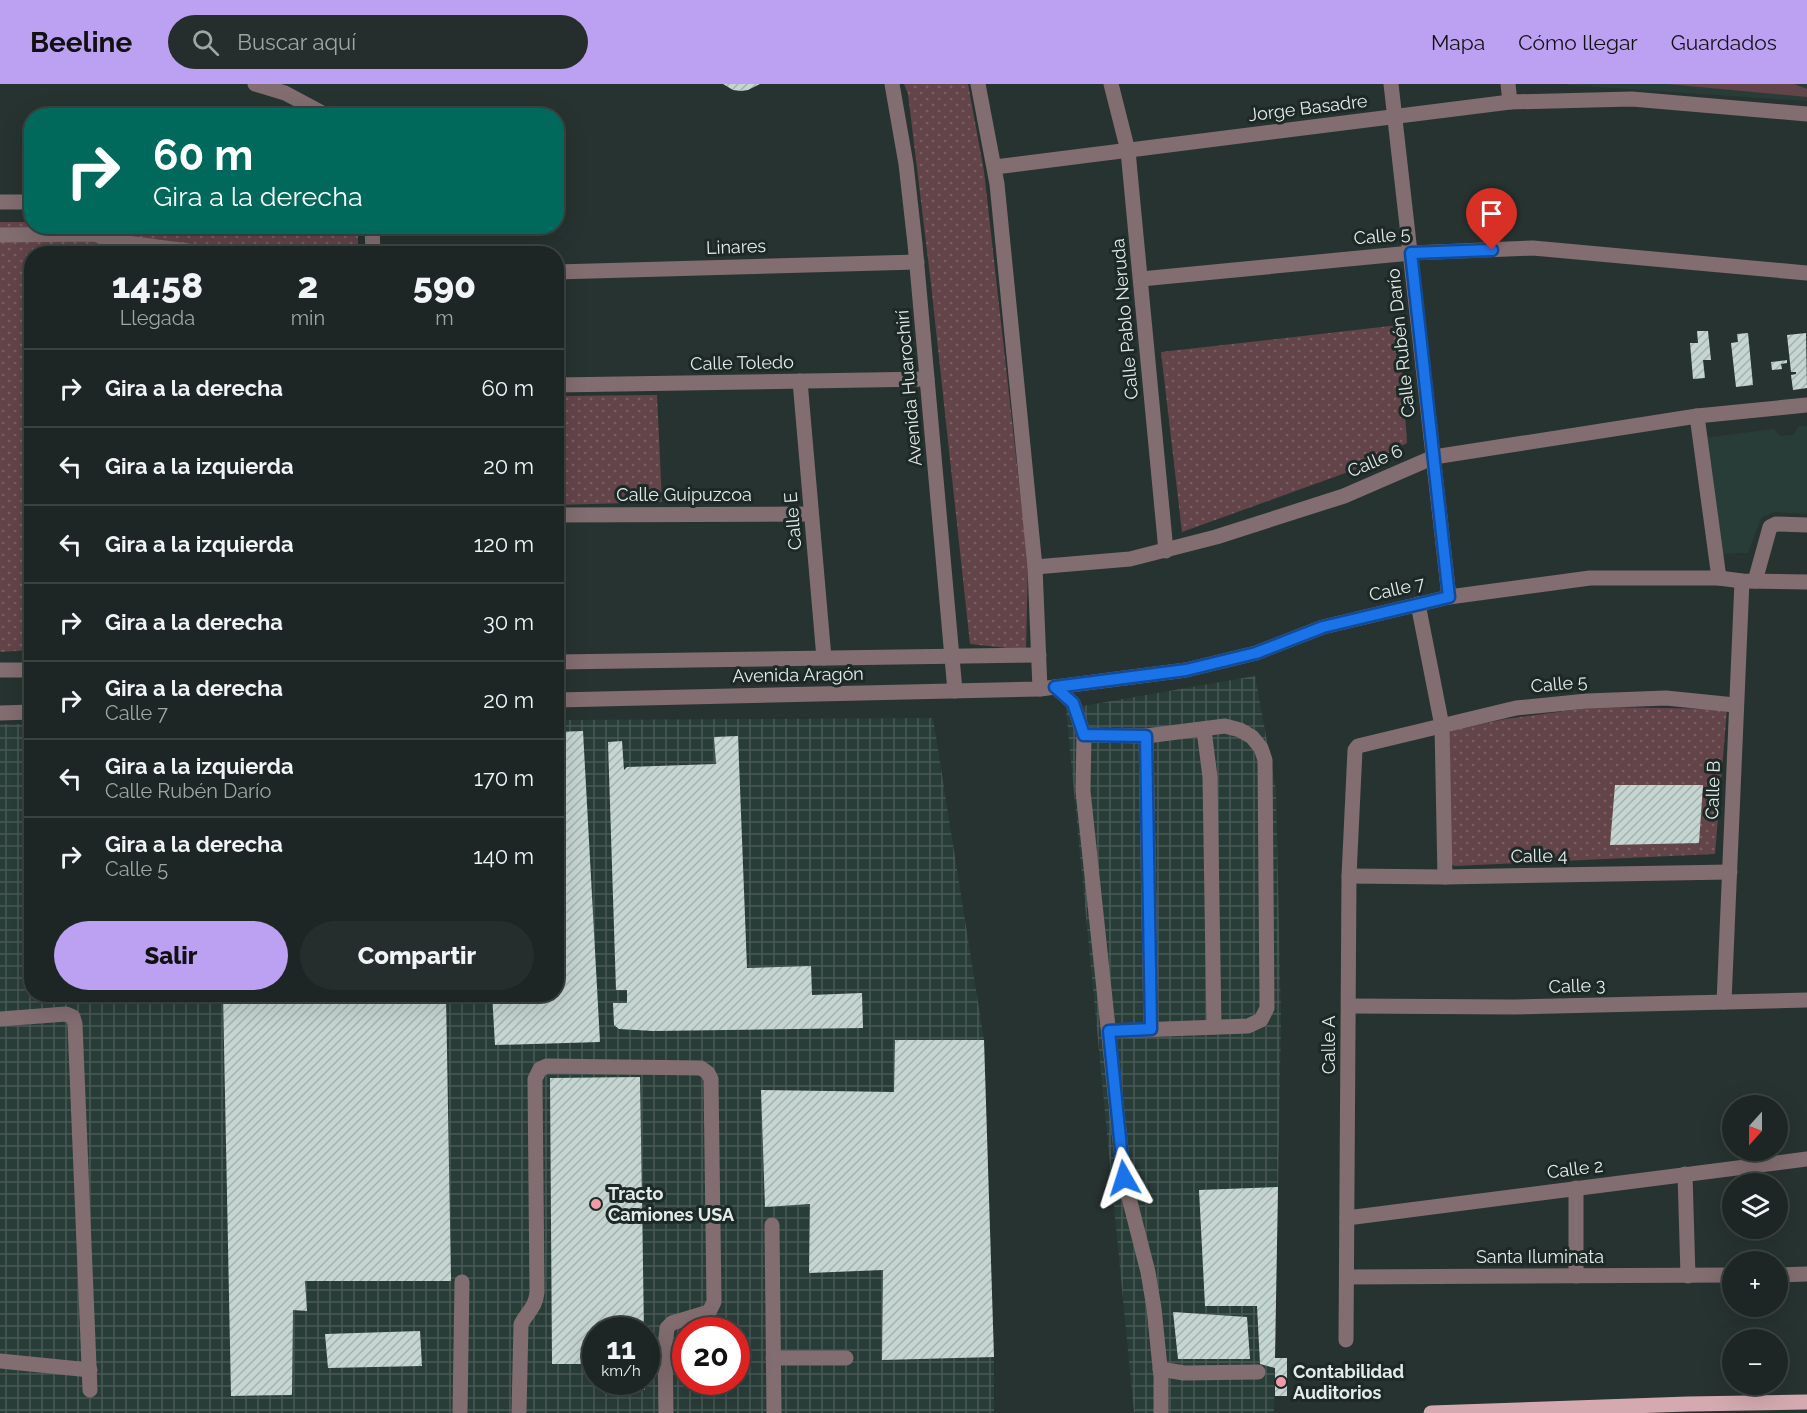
<!DOCTYPE html>
<html lang="es">
<meta charset="utf-8">
<style>
:root{--surface:#1d2624;--page:#252e2c;--text:#f1f3f6;--muted:#a0a5a6;--line:#3b4341;--accent:#bca0f2}
body{margin:0;font-family:Raleway,sans-serif;background:var(--page);color:var(--text);height:100vh;display:flex;flex-direction:column;font-size:22px;white-space:nowrap}
*{box-sizing:border-box;margin:0}
p{font-size:20px;color:var(--muted)}
.icon{flex:none;width:33px;height:33px;fill:none;stroke:currentColor;stroke-width:2;stroke-linecap:round;stroke-linejoin:round}
.map{position:relative;flex:1;overflow:hidden}
.drawer{position:absolute;left:24px;top:162px;width:540px;height:756px;display:flex;flex-direction:column;background:var(--surface);border-radius:24px;box-shadow:0 6px 24px #0002,0 0 0 2px var(--line)}
.drawer>*{flex:none}
.top-card{position:absolute;left:24px;top:24px;width:540px;height:126px;border-radius:24px;box-shadow:0 6px 24px #0002,0 0 0 2px var(--line);background:#00695c;color:#fff;overflow:hidden}
.needle{width:39px;rotate:201deg}
.buttons{position:absolute;left:1722px;top:1011px;display:grid;gap:12px}
.buttons a{display:grid;place-items:center;width:66px;height:66px;border-radius:50%;background:var(--surface);box-shadow:0 6px 24px #0002,0 0 0 2px var(--line);font-size:30px}
.speed{position:absolute;left:582px;top:1233px;display:flex;gap:12px;font-size:30px;font-weight:700;text-align:center}
.speed>*{display:grid;place-content:center;width:78px;height:78px;border-radius:50%;background:var(--surface);box-shadow:0 6px 24px #0002,0 0 0 2px var(--line);line-height:1}
.speed small{font-size:15px;font-weight:400}
.speed .limit{border:9px solid #d22;background:#fff;color:#111}
.pin{position:absolute;display:grid;place-items:center;width:51px;height:51px;color:#fff;margin:-62px -26px;border-radius:50% 50% 50% 0;rotate:-45deg;box-shadow:0 0 6px #0007}
.pin .icon{rotate:45deg}
.me{position:absolute;width:66px;margin:-33px;rotate:354deg;stroke-linejoin:round;filter:drop-shadow(0 0 4px #0008)}
.turn{display:flex;align-items:center;gap:21px;height:126px;padding:0 30px;font-size:27px}
.turn .icon{width:78px;height:78px;stroke-width:2.5}
.turn b{display:block;font-size:42px;line-height:51px}
.eta{display:flex;justify-content:space-evenly;align-items:center;height:102px;text-align:center}
.eta b{font-size:36px;font-weight:800;line-height:42px}
.button{display:flex;gap:12px;margin-top:auto;padding:12px 30px}
.button a{flex:1;height:69px;border-radius:36px;background:var(--accent);color:#111;font-size:24px;font-weight:800;line-height:69px;text-align:center}
.button a+a{background:var(--page);color:var(--text)}
ul{padding:0;list-style:none}
li{display:flex;align-items:center;gap:18px;height:78px;padding:0 30px;border-top:2px solid var(--line)}
li div{flex:1}
li b{display:block;font-size:22px}
li em{font-style:normal}
header{display:flex;align-items:center;gap:36px;box-sizing:border-box;height:84px;padding:0 30px;background:var(--accent);color:#111}
header strong{font-size:28px}
nav{display:flex;gap:33px;margin-inline-start:auto;font-size:21px}
.search{width:420px;height:54px;background:var(--page);display:flex;align-items:center;gap:15px;box-sizing:border-box;padding:0 21px;border-radius:33px;color:var(--muted);font-size:22px}
.map>svg:first-child{display:block}
</style>
<header>
<strong>Beeline</strong>
<div class="search"><svg class="icon" aria-label="search" viewBox="0 0 24 24"><circle cx="10" cy="10" r="6"/><path d="M15 15l6 6"/></svg>Buscar aquí</div>
<nav><a>Mapa</a><a>Cómo llegar</a><a>Guardados</a></nav>
</header>
<div class="map">
<svg width="1807" height="1329" viewBox="0 0 1807 1329">
<defs>
<pattern id="industrial-grid" width="8" height="8" patternUnits="userSpaceOnUse" patternTransform="scale(1.5)"><rect width="8" height="8" fill="#293d38"/><path d="M0 4h8M4 0v8" fill="none" stroke="#485955"/></pattern>
<pattern id="park-dots" width="8" height="8" patternUnits="userSpaceOnUse" patternTransform="scale(1.5)"><rect width="8" height="8" fill="#634449"/><path d="M2 2h.1M6 6h.1" fill="none" stroke="#795f63" stroke-width="1.8" stroke-linecap="round"/></pattern>
<pattern id="building-hatch" width="6" height="6" patternUnits="userSpaceOnUse" patternTransform="scale(1.5)"><rect width="6" height="6" fill="#c5d5d1"/><path d="M-1 1l2-2M0 6l6-6M5 7l2-2" fill="none" stroke="#a5b2ae"/></pattern>
</defs>
<rect width="100%" height="100%" fill="#273330"/>
<!-- built -->
<g fill="#293d38">
<path d="M1567,0h240v17l-239,-16z"/>
<path d="M1799,342h8v88l-32,-2 -14,6 -13,35 -26,1 -18,-116 70,-9 6,7 13,-1z"/>
</g>
<!-- industrial -->
<g fill="url(#industrial-grid)" fill-rule="evenodd">
<path d="M1255,592l21,114 5,231 -7,392h-140l-68,-704z"/>
<path d="M933,634l51,322 10,317v56h-994v-689h31l1,270h524l1,-274zM596,1246h50v52h-50zM686,1246h50v52h-50z"/>
</g>
<!-- green -->
<path fill="#634449" d="M1667,0h127l13,5v8z"/>
<!-- park -->
<g fill="url(#park-dots)">
<path d="M904,0h64l16,87 44,392 -2,87 -56,-6 -39,-360 -23,-190z"/>
<path d="M0,138h31l1,4 326,1v26l-326,1 -1,396 -31,2z"/>
<path d="M1399,241l8,118 -45,24 -180,65 -21,-180z"/>
<path d="M657,311l5,107 -105,3v-109z"/>
<path d="M1596,623l131,2 -12,145 -260,12 -5,-2 -4,-132 59,-13z"/>
</g>
<!-- building -->
<g fill="url(#building-hatch)">
<path d="M723,0h37l-12,6 -7,1 -8,-1z"/>
<path d="M1697,247h11l3,29h-8l2,18 -12,1 -3,-36h8z"/>
<path d="M1748,249l5,52 -17,2 -5,-44 7,-1 -1,-8z"/>
<path d="M1806,249l1,55 -14,2 -2,-15 5,-1v-2h-5l-4,-37z"/>
<path d="M1787,276v3l-6,1 1,5 -10,1 -1,-8z"/>
<path d="M583,647l17,311 -105,3 -3,-51h64v-262z"/>
<path d="M738,652l9,232 64,-2 1,29 50,-2 1,35 -210,3 -34,-2 -5,-4 -1,-22h14v-13h-11l-8,-248 14,-1 2,29 3,-3 89,-3 -2,-27z"/>
<path d="M1615,701h88l-4,58 -89,2z"/>
<path d="M223,910h223l5,287h-146l2,30 -14,-1 -1,85 -61,1z"/>
<path d="M895,956h89l10,317 -112,3 1,-90 -74,3 1,-69 -45,3 -4,-117 133,2z"/>
<path d="M640,993l4,253h-48v34h-44l-2,-286z"/>
<path d="M1278,1103l-3,171h12v38h-12v-28l-15,-4 -3,-58h-52l-6,-116z"/>
<path d="M1173,1228l74,5 3,42h-72z"/>
<path d="M420,1247l2,35 -94,2 -3,-34z"/>
<rect x="599" y="1298" width="46" height="8"/>
</g>
<g fill="none" stroke-linecap="round" stroke-linejoin="round">
<!-- minor -->
<g stroke="#826d70" stroke-width="15">
<path d="M255,0l30,9 43,23"/>
<path d="M892,0l14,80 9,80 40,447"/>
<path d="M978,0l19,100 38,383 5,122"/>
<path d="M1111,0l17,67 38,400"/>
<path d="M1391,0l58,513"/>
<path d="M1508,0l2,18"/>
<path d="M995,83l515,-65 122,-3 175,15"/>
<path d="M0,118h32"/>
<path d="M372,142l1,28"/>
<path d="M0,151l95,-1 16,7 6,13"/>
<path d="M111,157l77,10"/>
<path d="M556,188l361,-10"/>
<path d="M1141,195l270,-26 122,-5 274,25"/>
<path d="M800,297l24,277"/>
<path d="M556,301l371,-6"/>
<path d="M1697,332l22,162"/>
<path d="M556,431l255,-1"/>
<path d="M1035,483l95,-8 86,-22 128,-41 90,-39 263,-41 110,-11"/>
<path d="M1755,497l15,-54 6,-3 31,1"/>
<path d="M1418,520l24,122 3,151"/>
<path d="M556,578l483,-7"/>
<path d="M0,586h32"/>
<path d="M1055,603l18,16 11,32 -1,56 41,387 24,94 6,36 7,69v36"/>
<path d="M556,616l484,-11 146,-19 70,-17 67,-26 126,-30 141,-19h129l23,3 65,1"/>
<path d="M0,629l32,-1"/>
<path d="M1204,646l6,47 4,250"/>
<path d="M1084,651l62,1 79,-10 15,4 12,7 9,11 4,12 2,248 -6,12 -13,6 -139,5"/>
<path d="M1146,652l5,293"/>
<path d="M1349,792l96,1 285,-5"/>
<path d="M1724,918l18,-421"/>
<path d="M1349,922l166,1 292,-7"/>
<path d="M0,935l66,-5 7,3 2,7 15,366"/>
<path d="M1685,1090l3,102"/>
<path d="M1347,1134l460,-59"/>
<path d="M772,1141l2,188"/>
<path d="M1778,1191l29,-1"/>
<path d="M1576,1192v-88"/>
<path d="M1347,1193l385,-2"/>
<path d="M1346,1256l3,-464 6,-126 3,-4 158,-38 71,-7 79,-3 69,7"/>
<path d="M773,1274h73"/>
<path d="M0,1277l90,9"/>
<path d="M1160,1285l24,4 74,-1"/>
<path d="M460,1329l2,-131"/>
<path d="M519,1329l2,-89c7,-13 15,-17 16,-32l-2,-213 5,-10 7,-3 154,2 7,5 3,6 3,223 -5,10 -37,11 -5,5 -2,19 1,66"/>
</g>
<!-- major -->
<path stroke="#d4aab0" stroke-width="15" d="M1431,1329l257,-9 119,-2"/>
</g>
<g fill="none" stroke-linecap="round" stroke-linejoin="round">
<defs>
<path id="route" d="M1124,1094l-15,-147 42,-2 -5,-293 -62,-1 -11,-32 -18,-16 131,-17 70,-17 67,-26 126,-30 -38,-344 81,-3"/>
</defs>
<!-- route casing -->
<use href="#route" stroke="#114b97" stroke-width="15"/>
<!-- route -->
<use href="#route" stroke="#1a73e8" stroke-width="10"/>
</g>
<!-- markers -->
<g fill="#f39aa9" stroke="#1d2926" stroke-width="2">
<circle cx="596" cy="1120" r="6"/>
<circle cx="1281" cy="1298" r="6"/>
</g>
<g text-anchor="middle" stroke-width="6" stroke-linejoin="round" paint-order="stroke">
<!-- street labels -->
<g font-size="18" fill="#e4ecea" stroke="#1d2926">
<text transform="translate(1308 24) rotate(-7)" y="6">Jorge Basadre</text>
<text transform="translate(1382 152) rotate(-5)" y="6">Calle 5</text>
<text transform="translate(736 163) rotate(-2)" y="6">Linares</text>
<text transform="translate(1125 235) rotate(-95)" y="6">Calle Pablo Neruda</text>
<text transform="translate(1401 259) rotate(-96)" y="6">Calle Rubén Darío</text>
<text transform="translate(742 279) rotate(-1)" y="6">Calle Toledo</text>
<text transform="translate(909 304) rotate(-95)" y="6">Avenida Huarochirí</text>
<text transform="translate(1375 377) rotate(-23)" y="6">Calle 6</text>
<text x="684" y="417">Calle Guipuzcoa</text>
<text transform="translate(793 437) rotate(-95)" y="6">Calle E</text>
<text transform="translate(1397 505) rotate(-13)" y="6">Calle 7</text>
<text transform="translate(798 591) rotate(-1)" y="6">Avenida Aragón</text>
<text transform="translate(1559 600) rotate(-5)" y="6">Calle 5</text>
<text transform="translate(1713 706) rotate(-88)" y="6">Calle B</text>
<text transform="translate(1539 772) rotate(-1)" y="6">Calle 4</text>
<text transform="translate(1577 902) rotate(-2)" y="6">Calle 3</text>
<text transform="translate(1329 961) rotate(-90)" y="6">Calle A</text>
<text transform="translate(1575 1085) rotate(-7)" y="6">Calle 2</text>
<text x="1540" y="1179">Santa Iluminata</text>
</g>
<!-- poi labels -->
<g font-size="18" font-weight="bold" fill="#e4ecea" stroke="#1d2926" text-anchor="start">
<text x="608" y="1116">Tracto<tspan x="608" dy="21">Camiones USA</tspan></text>
<text x="1293" y="1294">Contabilidad<tspan x="1293" dy="21">Auditorios</tspan></text>
</g>
</g>
</svg>
<div class="buttons">
<a><svg class="needle" viewBox="-14 -14 28 28"><path d="M0-13l5 13h-10z" fill="#e53935"/><path d="M0 13l5-13h-10z" fill="#a0a5a6"/></svg></a>
<a><svg class="icon" aria-label="layers" viewBox="0 0 24 24"><path d="M12 4l9 5-9 5-9-5zM3 14l9 5 9-5"/></svg></a>
<a>+</a>
<a>−</a>
</div>
<div class="speed"><div>11<small>km/h</small></div><div class="limit">20</div></div>
<div class="pin" style="left:1492px;top:166px;background:#d93025"><svg class="icon" aria-label="arrive" viewBox="0 0 24 24"><path d="M6 21V4h12l-3 4 3 4H6"/></svg></div>
<svg class="me" style="left:1124px;top:1094px" viewBox="-20 -20 40 40"><path d="M0-17L14 15 0 8-14 15z" fill="#1a73e8" stroke="#fff" stroke-width="4"/></svg>
<div class="top-card">
<div class="turn"><svg class="icon" aria-label="right" viewBox="0 0 24 24"><path d="M7 20v-9h11M14 6l5 5-5 5"/></svg><div><b>60 m</b>Gira a la derecha</div></div>
</div>
<section class="drawer">
<div class="eta">
<div><b>14:58</b><p>Llegada</p></div>
<div><b>2</b><p>min</p></div>
<div><b>590</b><p>m</p></div>
</div>
<ul>
<li><svg class="icon" aria-label="right" viewBox="0 0 24 24"><path d="M7 20v-9h11M14 6l5 5-5 5"/></svg><div><b>Gira a la derecha</b></div><em>60 m</em></li>
<li><svg class="icon" aria-label="left" viewBox="0 0 24 24"><path d="M17 20v-9H6M10 6l-5 5 5 5"/></svg><div><b>Gira a la izquierda</b></div><em>20 m</em></li>
<li><svg class="icon" aria-label="left" viewBox="0 0 24 24"><path d="M17 20v-9H6M10 6l-5 5 5 5"/></svg><div><b>Gira a la izquierda</b></div><em>120 m</em></li>
<li><svg class="icon" aria-label="right" viewBox="0 0 24 24"><path d="M7 20v-9h11M14 6l5 5-5 5"/></svg><div><b>Gira a la derecha</b></div><em>30 m</em></li>
<li><svg class="icon" aria-label="right" viewBox="0 0 24 24"><path d="M7 20v-9h11M14 6l5 5-5 5"/></svg><div><b>Gira a la derecha</b><p>Calle 7</p></div><em>20 m</em></li>
<li><svg class="icon" aria-label="left" viewBox="0 0 24 24"><path d="M17 20v-9H6M10 6l-5 5 5 5"/></svg><div><b>Gira a la izquierda</b><p>Calle Rubén Darío</p></div><em>170 m</em></li>
<li><svg class="icon" aria-label="right" viewBox="0 0 24 24"><path d="M7 20v-9h11M14 6l5 5-5 5"/></svg><div><b>Gira a la derecha</b><p>Calle 5</p></div><em>140 m</em></li>
</ul>
<div class="button"><a>Salir</a><a>Compartir</a></div>
</section>
</div>
